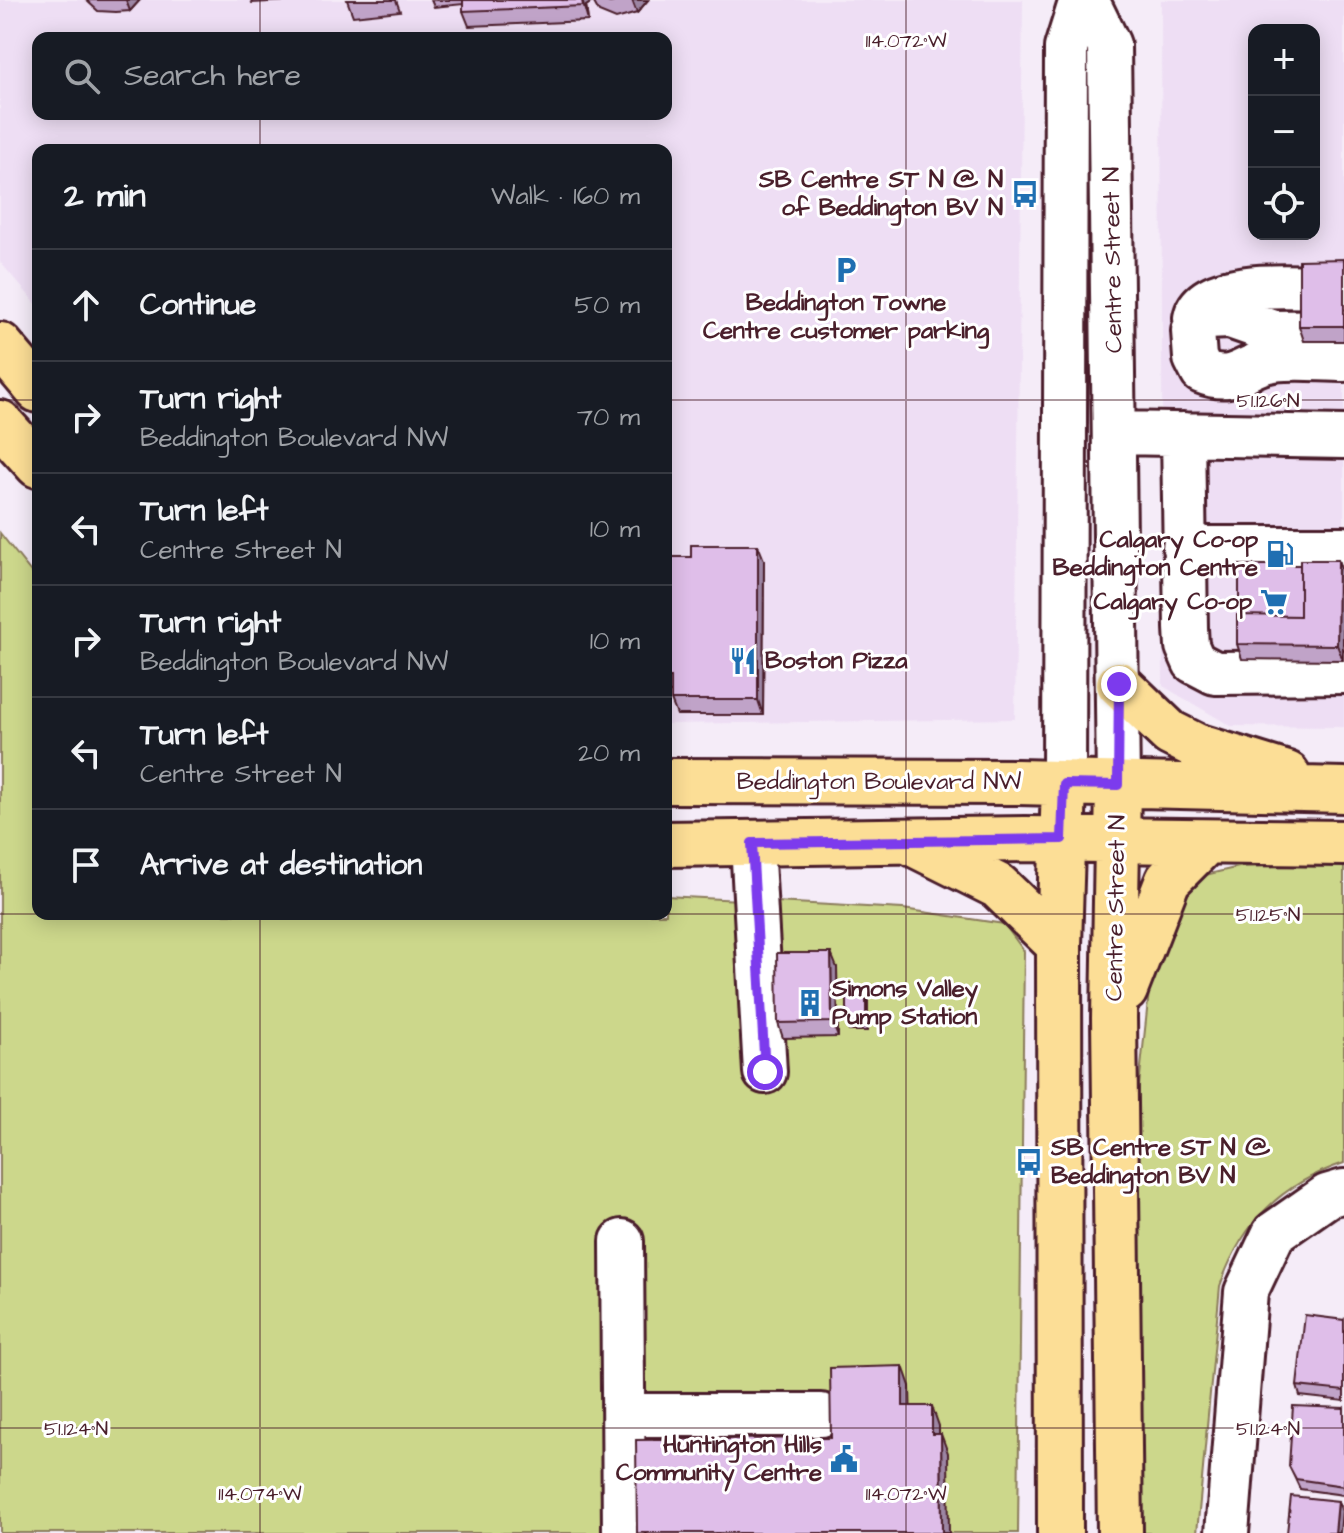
<!DOCTYPE html>
<meta charset="utf-8">
<style>
body{margin:0;font-family:"Architects Daughter",sans-serif;background:#242831;color:#f1f3f6}
.controls{position:absolute;right:24px;top:24px;display:grid;overflow:hidden;border-radius:16px;box-shadow:0 4px 20px #0003}
.controls button{width:72px;height:72px;display:grid;place-items:center;padding:0;border:0;border-bottom:2px solid #363941;background:#171b24;color:#f1f3f6;font:40px sans-serif}
.stop{position:absolute;width:24px;height:24px;margin:-18px;border:6px solid #7c3aed;border-radius:50%;background:#fff}
.stop.end{background:#7c3aed;border-color:#fff;box-shadow:0 2px 8px #0008}
.list{margin:0;padding:0;list-style:none}
h2{display:flex;justify-content:space-between;align-items:center;height:104px;margin:0;padding:0 32px;font-size:34px}
h2 small{font-size:26px;font-weight:400;color:#9ea1a6}
.list li{display:grid;grid-template-columns:52px 1fr auto;gap:24px;align-items:center;box-sizing:border-box;height:112px;padding:0 32px;border-top:2px solid #363941}
.list b{display:block;font-size:30px;white-space:nowrap}
.list p{margin:0;font-size:26px;white-space:nowrap;color:#9ea1a6}
.list em{font-size:26px;font-style:normal;color:#9ea1a6}
.icon{flex:none;width:44px;height:44px;fill:none;stroke:currentColor;stroke-width:2;stroke-linecap:round;stroke-linejoin:round}
.map{position:relative;flex:none;width:1344px;height:1533px;overflow:hidden}
.search{position:absolute;background:#171b24;box-shadow:0 4px 20px #0003;left:32px;top:32px;width:640px;height:88px;display:flex;align-items:center;gap:20px;box-sizing:border-box;padding:0 28px;border-radius:16px;color:#9ea1a6;font-size:30px}
.panel{position:absolute;background:#171b24;box-shadow:0 4px 20px #0003;left:32px;top:144px;width:640px;height:776px;border-radius:16px}
.map>svg:first-child{display:block}
</style>
<div class="map">
<svg width="1344" height="1533" viewBox="0 0 1344 1533">
<rect width="100%" height="100%" fill="#f5ecf8"/>
<filter id="ink" filterUnits="userSpaceOnUse"><feTurbulence type="fractalNoise" baseFrequency=".0125" numOctaves="2"/><feDisplacementMap in="SourceGraphic" scale="16" xChannelSelector="R" yChannelSelector="G"/><feConvolveMatrix kernelMatrix="1 2 1 2 8 2 1 2 1" color-interpolation-filters="sRGB"/></filter>
<g filter="url(#ink)">
<path fill="#eedef4" fill-rule="evenodd" d="M0,0H1023L1015,719L666,724V150H38V306L0,262ZM38,38H666V114H38Z
M1161,0H1344V727L1231,726L1163,686ZM1254,30H1314V234H1254Z"/>
<path fill="#ccd78b" stroke="#8b7b5b" stroke-width="2" d="M0,533L38,581V914H666V896L903,909L1004,924L1024,951L1018,1533H0Z
M1344,865V1163C1281,1184 1242,1222 1220,1286L1197,1533H1132L1134,1134L1152,963L1178,895L1201,876L1239,867Z"/>
<g fill="none" stroke-linecap="round" stroke-linejoin="round">
<g stroke="#4a1f2b" stroke-width="48">
<path id="minor" d="M1087,0L1109,45L1118,785
M1195,318C1203,275 1311,288 1344,288
M1344,331L1273,332L1230,317L1206,318L1193,331L1195,358L1202,372C1236,386 1243,364 1274,360C1296,357 1321,360 1344,360
M1116,433L1344,437
M1183,434L1186,628L1187,646L1194,662L1215,673L1344,672
M1184,548H1344
M1064,784L1066,48L1081,0
M752,843L765,1072
M622,1241L624,1533
M624,1415H821
M1227,1533L1246,1292L1274,1233L1327,1196L1344,1191"/>
</g>
<g stroke="#4a1f2b" stroke-width="50">
<path id="major" d="M0,345L38,390
M0,423L38,465
M1119,684L1170,733L1196,746L1287,774
M666,781L1018,782L1344,790
M1118,785L1114,1018L1120,1533
M912,843L998,886L1059,945
M666,844L1025,839L1344,843
M1125,990L1168,880L1205,843
M1060,1533L1059,945L1064,784"/>
</g>
<use href="#minor" stroke="#fff" stroke-width="42"/>
<use href="#major" stroke="#fcde96" stroke-width="44"/>
</g>
<path fill="#c0a3c8" stroke="#4a1f2b" stroke-width="2" d="M86,0H140L130,11L116,12L98,11Z
M251,0H307L252,3Z
M347,0H396L400,11L353,16Z
M431,0H648L637,13L616,19L599,12L593,1L586,6L588,21L469,26L463,11V4L434,7Z
M1344,259V341H1304L1299,326Z
M666,557L764,560L763,715H677L671,700V693H666Z
M1338,560L1343,575V660L1242,659L1237,644L1239,615L1300,565Z
M837,968L838,1037L783,1038L778,1023Z
M868,1001V1031H849L847,1025Z
M1344,1320V1401L1300,1396L1297,1386Z
M1344,1408V1495L1300,1489L1289,1466Z"/>
<path fill="#9c85a3" stroke="#4a1f2b" stroke-width="2" d="M126,0H140L130,11Z
M582,0H592L593,1L586,6L588,21Z
M632,0H648L637,13Z
M758,545L764,560L763,715L758,700Z
M1338,560L1343,575V660L1337,645Z
M831,953L837,968L838,1037L832,1022Z
M866,996L868,1001V1031L866,1025Z
M903,1366L910,1386L911,1426L903,1406Z
M932,1406L939,1426V1454L932,1434Z
M941,1434L948,1453L949,1533H942Z
M1338,1501L1342,1511L1340,1533H1335Z"/>
<path fill="#dfbee9" stroke="#4a1f2b" stroke-width="2" d="M463,0H582L583,6L463,11Z
M602,0H623L610,3Z
M1344,259V326H1299V260Z
M691,545H758V700H671V678H666V557H691Z
M1300,560H1338L1337,645L1237,644V615L1300,616Z
M1239,565H1300V616L1239,615Z
M777,953H831L832,1022L778,1023Z
M847,996H866V1025H847Z
M1305,1315L1344,1320V1391L1297,1386Z
M903,1366V1406H932V1434H941L942,1533H637L636,1440L831,1438L830,1368Z
M1293,1406L1344,1408V1486L1296,1479L1289,1466Z
M1291,1496L1338,1501L1335,1533H1287Z"/>
</g>
<g fill="none" stroke-linecap="round" stroke-linejoin="round" filter="url(#ink)">
<path stroke="#7c3aed" stroke-width="10" d="M765,1072L752,843L1062,839L1064,784L1118,785L1119,684"/>
</g>
<path fill="none" stroke="#4a1f2b" stroke-width="2" stroke-opacity="0.45" d="M260,0V38M906,0V1533M260,114V150M0,400H38M666,400H1344M0,914H38M260,914V1533M666,914H1344M0,1428H1344"/>
<defs>
<g id="bus-bare" transform="scale(2.16)"><path d="M-5-6H5V4H4V6H2V4H-2V6H-4V4H-5ZM-3.5-4V0h7V-4ZM-3.5 1.2v1.5H-2V1.2ZM2 1.2v1.5H3.5V1.2Z" fill="#1f6fb2" stroke="#fff" stroke-width="2.5" paint-order="stroke"/></g>
<g id="parking-bare" transform="scale(2.16)"><path d="M-3.5-5.5H1a3.5 3.5 0 0 1 0 7H-1V5.5H-3.5ZM-1-3.4V-.6H.8a1.4 1.4 0 0 0 0-2.8Z" fill="#1f6fb2" stroke="#fff" stroke-width="2.5" paint-order="stroke"/></g>
<g id="fuel-bare" transform="scale(2.16)"><path d="M-5.5-6h7V0h2V4h1.3V-2.5L3-4.5l.8-.8L6-3V5H2.5V1h-1V6h-7ZM-4.2-4.7v3.2H.2V-4.7Z" fill="#1f6fb2" stroke="#fff" stroke-width="2.5" paint-order="stroke"/></g>
<g id="supermarket-bare" transform="scale(2.16)"><path d="M-6-5.5h2.5l.6 2H6L4.5 2H-2.5L-4.4-4H-6ZM-1.5 3.2a1.3 1.3 0 1 0 .1 0ZM3 3.2a1.3 1.3 0 1 0 .1 0Z" fill="#1f6fb2" stroke="#fff" stroke-width="2.5" paint-order="stroke"/></g>
<g id="restaurant-bare" transform="scale(2.16)"><path d="M-5-6h1v4h1v-4h1v4h1v-4h1v5L-1.5 .5V6h-2V.5L-5-1ZM5-6V6H3V1.5H1.5Q1.5-4 5-6Z" fill="#1f6fb2" stroke="#fff" stroke-width="2.5" paint-order="stroke"/></g>
<g id="building-bare" transform="scale(2.16)"><path d="M-4-6H4V6H1V3H-1V6H-4ZM-2.5-4.3h1.7v1.8h-1.7ZM.8-4.3h1.7v1.8H.8ZM-2.5-1h1.7V.8h-1.7ZM.8-1h1.7V.8H.8Z" fill="#1f6fb2" stroke="#fff" stroke-width="2.5" paint-order="stroke"/></g>
<g id="civic-bare" transform="scale(2.16)"><path d="M-.6-6.5H3V-4.5H.6V-3L4-1V1h2V6H-6V1h2V-1L-.6-3ZM-1.2 2.5V6h2.4V2.5Z" fill="#1f6fb2" stroke="#fff" stroke-width="2.5" paint-order="stroke"/></g>
</defs>
<g fill-rule="evenodd">
<use href="#bus-bare" x="1025" y="194"/>
<use href="#parking-bare" x="846" y="270"/>
<use href="#fuel-bare" x="1280" y="554"/>
<use href="#supermarket-bare" x="1274" y="602"/>
<use href="#restaurant-bare" x="743" y="661"/>
<use href="#building-bare" x="810" y="1003"/>
<use href="#bus-bare" x="1029" y="1162"/>
<use href="#civic-bare" x="844" y="1459"/>
</g>
<g text-anchor="middle" dominant-baseline="central" stroke-width="6" stroke-linejoin="round" paint-order="stroke">
<g font-size="24" font-weight="bold" fill="#4a1f2b" stroke="#fff" text-anchor="end">
<text x="1003" y="180">SB Centre ST N @ N<tspan x="1003" dy="28">of Beddington BV N</tspan></text>
<text x="846" y="303" text-anchor="middle">Beddington Towne<tspan x="846" dy="28">Centre customer parking</tspan></text>
<text x="1258" y="540">Calgary Co-op<tspan x="1258" dy="28">Beddington Centre</tspan></text>
<text x="1252" y="602">Calgary Co-op</text>
<text x="765" y="661" text-anchor="start">Boston Pizza</text>
<text x="832" y="989" text-anchor="start">Simons Valley<tspan x="832" dy="28">Pump Station</tspan></text>
<text x="1051" y="1148" text-anchor="start">SB Centre ST N @<tspan x="1051" dy="28">Beddington BV N</tspan></text>
<text x="822" y="1445">Huntington Hills<tspan x="822" dy="28">Community Centre</tspan></text>
</g>
<g font-size="24" fill="#4a1f2b" stroke="#fff">
<text transform="translate(1113 260) rotate(-91)">Centre Street N</text>
<text x="879" y="782">Beddington Boulevard NW</text>
<text transform="translate(1116 908) rotate(-89)">Centre Street N</text>
</g>
</g>
<g font-size="20" text-anchor="middle" fill="#4a1f2b" stroke="#fff" stroke-width="6" stroke-linejoin="round" paint-order="stroke">
<text x="906" y="47">114.072°W</text>
<text x="1268" y="407">51.126°N</text>
<text x="1268" y="921">51.125°N</text>
<text x="76" y="1435">51.124°N</text>
<text x="1268" y="1435">51.124°N</text>
<text x="260" y="1500">114.074°W</text>
<text x="906" y="1500">114.072°W</text>
</g>
</svg>
<div class="controls">
<button>+</button>
<button>−</button>
<button><svg class="icon" aria-label="locate" viewBox="0 0 24 24"><circle cx="12" cy="12" r="6"/><path d="M12 2v4M12 18v4M2 12h4M18 12h4"/></svg></button>
</div>
<div class="stop" style="left:765px;top:1072px"></div>
<div class="stop end" style="left:1119px;top:684px"></div>
<div class="search"><svg class="icon" aria-label="search" viewBox="0 0 24 24"><circle cx="10" cy="10" r="6"/><path d="M15 15l6 6"/></svg>Search here</div>
<section class="panel">
<h2>2 min<small>Walk · 160 m</small></h2>
<ul class="list">
<li><svg class="icon" aria-label="ahead" viewBox="0 0 24 24"><path d="M12 20V5M6 11l6-6 6 6"/></svg><div><b>Continue</b></div><em>50 m</em></li>
<li><svg class="icon" aria-label="right" viewBox="0 0 24 24"><path d="M7 20v-9h11M14 6l5 5-5 5"/></svg><div><b>Turn right</b><p>Beddington Boulevard NW</p></div><em>70 m</em></li>
<li><svg class="icon" aria-label="left" viewBox="0 0 24 24"><path d="M17 20v-9H6M10 6l-5 5 5 5"/></svg><div><b>Turn left</b><p>Centre Street N</p></div><em>10 m</em></li>
<li><svg class="icon" aria-label="right" viewBox="0 0 24 24"><path d="M7 20v-9h11M14 6l5 5-5 5"/></svg><div><b>Turn right</b><p>Beddington Boulevard NW</p></div><em>10 m</em></li>
<li><svg class="icon" aria-label="left" viewBox="0 0 24 24"><path d="M17 20v-9H6M10 6l-5 5 5 5"/></svg><div><b>Turn left</b><p>Centre Street N</p></div><em>20 m</em></li>
<li><svg class="icon" aria-label="arrive" viewBox="0 0 24 24"><path d="M6 21V4h12l-3 4 3 4H6"/></svg><div><b>Arrive at destination</b></div></li>
</ul>
</section>
</div>
